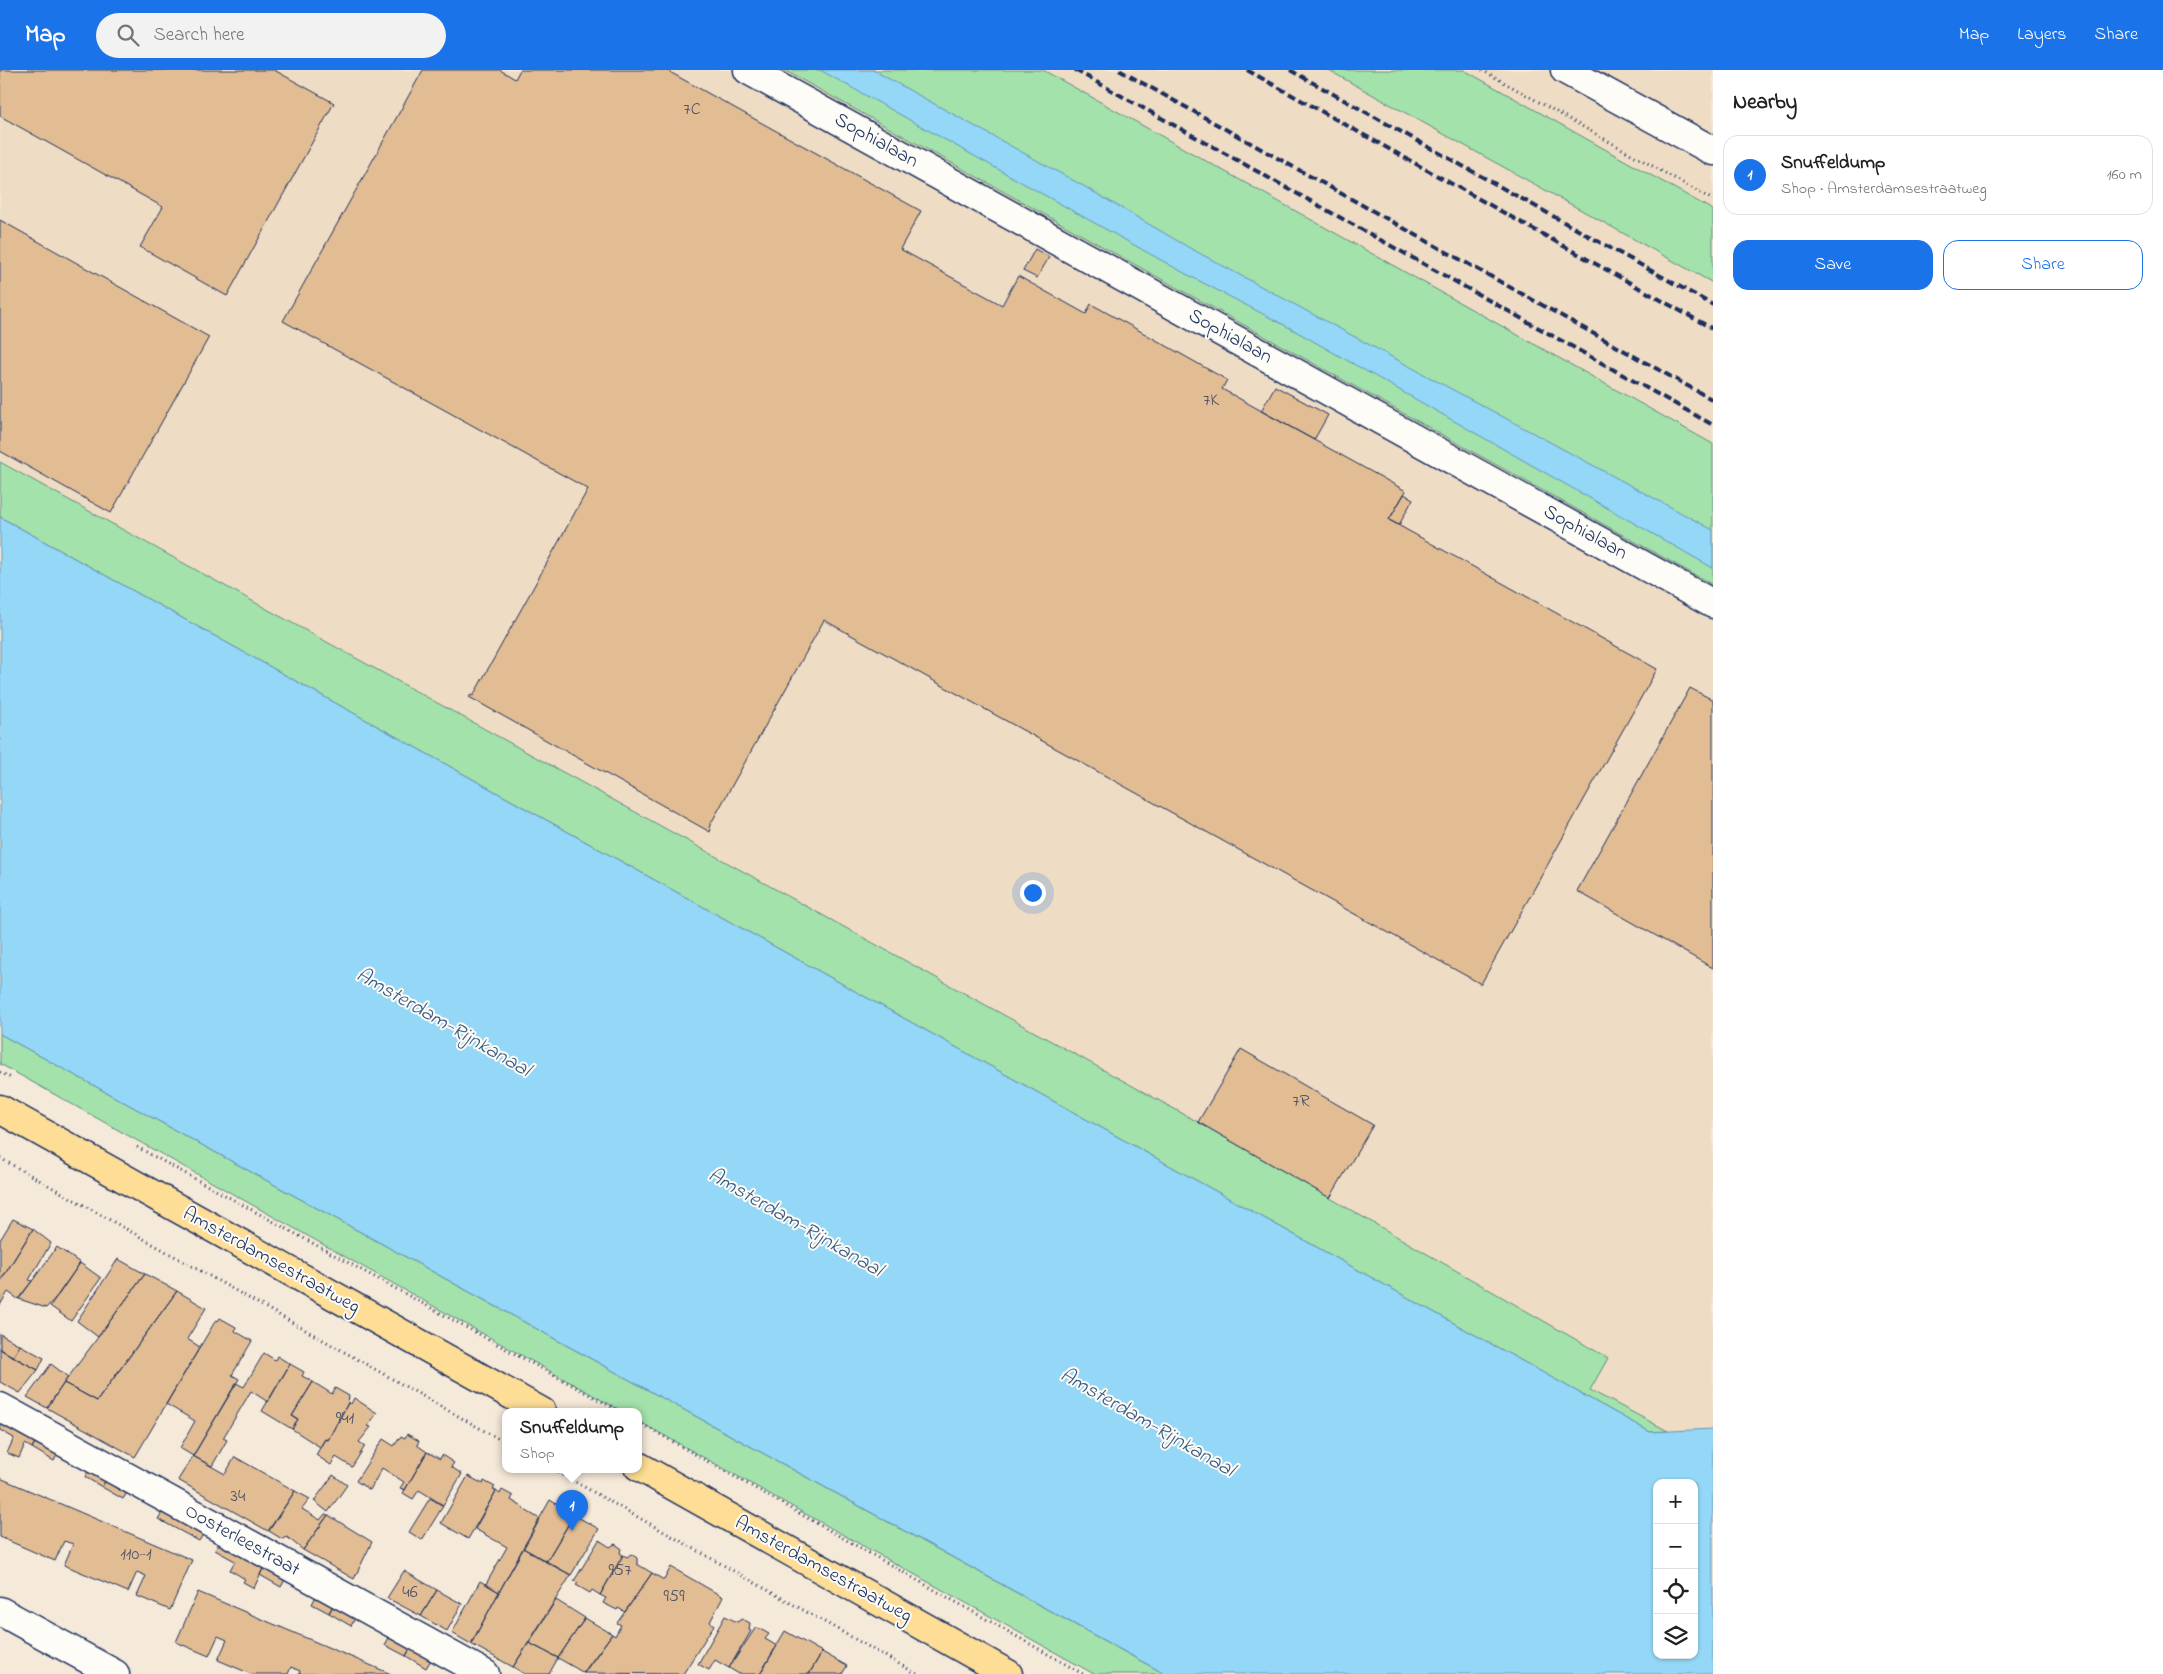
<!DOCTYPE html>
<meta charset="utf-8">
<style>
body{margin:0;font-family:"Indie Flower",sans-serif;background:#f2f2f2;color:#202124}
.controls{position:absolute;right:15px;bottom:15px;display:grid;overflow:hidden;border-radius:10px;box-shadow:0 1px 4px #0004}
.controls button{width:45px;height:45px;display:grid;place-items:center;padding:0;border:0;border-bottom:1px solid #e0e0e0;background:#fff;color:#202124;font:25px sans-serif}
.you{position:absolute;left:1032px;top:822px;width:18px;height:18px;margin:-12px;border:4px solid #fff;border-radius:50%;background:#1a73e8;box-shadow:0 0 0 8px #1a73e833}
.badge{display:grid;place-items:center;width:32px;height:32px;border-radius:50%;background:#1a73e8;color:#fff;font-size:16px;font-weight:700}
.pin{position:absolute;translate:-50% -41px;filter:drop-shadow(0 1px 2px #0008)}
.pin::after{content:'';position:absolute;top:26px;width:18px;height:15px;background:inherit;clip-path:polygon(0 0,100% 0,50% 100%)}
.popup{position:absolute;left:502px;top:1338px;width:140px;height:65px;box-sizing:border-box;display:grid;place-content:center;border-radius:10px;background:#fff;filter:drop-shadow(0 1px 4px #0005);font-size:16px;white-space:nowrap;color:#757577}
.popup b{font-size:19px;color:#202124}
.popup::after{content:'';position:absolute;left:50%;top:100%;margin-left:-10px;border:10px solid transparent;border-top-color:#fff}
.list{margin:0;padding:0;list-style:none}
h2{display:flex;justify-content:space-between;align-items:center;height:65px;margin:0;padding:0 20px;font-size:21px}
h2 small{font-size:16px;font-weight:400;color:#757577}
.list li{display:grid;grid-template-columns:32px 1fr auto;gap:15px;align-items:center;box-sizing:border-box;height:80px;margin:0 10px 10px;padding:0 10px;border:1px solid #e0e0e0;border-radius:15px}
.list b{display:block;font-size:19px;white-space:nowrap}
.list p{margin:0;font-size:16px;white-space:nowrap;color:#757577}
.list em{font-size:16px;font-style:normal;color:#757577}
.actions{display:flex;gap:10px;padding:15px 20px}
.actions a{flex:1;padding:11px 0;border:1px solid #1a73e8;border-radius:15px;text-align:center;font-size:18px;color:#1a73e8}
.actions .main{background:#1a73e8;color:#fff}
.icon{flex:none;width:28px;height:28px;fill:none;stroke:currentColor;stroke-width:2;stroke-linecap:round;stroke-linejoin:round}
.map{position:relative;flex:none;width:1713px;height:1604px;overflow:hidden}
header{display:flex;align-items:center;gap:30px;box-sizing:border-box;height:70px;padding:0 25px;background:#1a73e8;color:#fff}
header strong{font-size:24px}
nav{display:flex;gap:28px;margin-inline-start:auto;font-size:18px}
.search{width:350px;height:45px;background:#f2f2f2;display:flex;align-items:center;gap:12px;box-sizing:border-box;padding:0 18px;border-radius:28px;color:#757577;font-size:19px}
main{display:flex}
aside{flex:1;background:#fff}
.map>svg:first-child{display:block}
</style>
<header>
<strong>Map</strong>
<div class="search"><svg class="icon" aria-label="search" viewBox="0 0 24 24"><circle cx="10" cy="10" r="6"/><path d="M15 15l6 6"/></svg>Search here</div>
<nav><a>Map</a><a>Layers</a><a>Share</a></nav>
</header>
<main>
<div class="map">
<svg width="1713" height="1604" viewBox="0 0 1713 1604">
<rect width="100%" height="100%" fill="#f5e9d9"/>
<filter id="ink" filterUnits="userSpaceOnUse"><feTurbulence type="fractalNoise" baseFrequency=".02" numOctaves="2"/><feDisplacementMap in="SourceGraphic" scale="10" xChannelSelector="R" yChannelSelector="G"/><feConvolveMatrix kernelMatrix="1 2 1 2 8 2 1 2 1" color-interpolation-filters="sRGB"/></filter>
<g filter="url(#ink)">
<path fill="#efdcc4" d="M0,0H1713V1359L1668,1361L1590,1320L1608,1288L1198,1052L0,392Z"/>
<path fill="#a3e2aa" stroke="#5f8884" d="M784,0H1043L1713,374V515Z
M1328,0H1464L1713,140V213Z
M0,392L1198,1052L1608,1288L1590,1320L1668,1361L1650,1362L0,447Z
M0,964L1139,1590L1165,1604H1094L638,1351V1342H623L0,994Z"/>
<path fill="#94d7f6" stroke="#6494b9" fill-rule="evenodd" d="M820,0H873L1087,118L1188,177L1713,460V498L1290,258L1186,204Z
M0,447L1650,1362L1713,1359V1604H1165L0,964ZM1657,1413H1694V1585H1657Z"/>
<path fill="#e2bd93" stroke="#1b2f5e" d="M0,0H274L334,33L227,226L140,177L163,137L0,46Z
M423,0H500L515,9L520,0H666L921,141L900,179L1002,235L1018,206L1086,244L1091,234L1149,266L1227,310L1222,319L1406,421L1389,450L1657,599L1481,914L824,550L709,757L711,759L710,762L469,627L471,625L473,626L588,419L283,251Z
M0,150L209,267L111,443L0,381Z
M1035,179L1049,187L1037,208L1023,201Z
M1275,316L1328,345L1314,370L1261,341Z
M1404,424L1413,429L1399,455L1389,450Z
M1690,618L1713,630V898L1577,821Z
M1241,979L1373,1055L1330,1128L1198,1052Z
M13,1149L33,1159L0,1212V1170Z
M33,1159L51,1173L29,1210L32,1211L18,1229L8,1222L0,1235V1212Z
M57,1177L80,1193L59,1224L46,1238L19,1229Z
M118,1189L145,1204L98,1267L77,1251Z
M80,1193L101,1208L71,1251L50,1236Z
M145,1204L177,1221L97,1331L64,1313Z
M177,1221L206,1238L187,1269L200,1277L135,1387L47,1338L64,1313L97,1331Z
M220,1248L236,1257L235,1261L252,1271L232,1305L239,1309L193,1386L180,1378L195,1351L166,1334L216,1250L218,1251Z
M0,1264L20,1275L13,1287L0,1279Z
M20,1275L44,1288L38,1300L13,1287Z
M0,1279L38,1300L20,1323L0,1312Z
M264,1283L275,1290L277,1286L290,1294L268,1332L251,1321L223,1368L227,1370L212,1396L193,1386L236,1313L244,1317Z
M51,1294L68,1307L47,1338L27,1327Z
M290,1294L304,1302L302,1306L313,1312L292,1346L298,1349L292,1359L262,1341Z
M313,1312L332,1324L335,1318L349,1326L348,1333L328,1370L325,1369L320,1377L292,1359L298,1349L292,1346Z
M354,1328L377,1343L368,1356L371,1357L359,1372L365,1376L352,1397L336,1387L331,1395L316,1385L325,1369L328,1370L348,1333L351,1334Z
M0,1343L39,1365L32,1378L25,1374L19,1388L7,1383L14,1368L0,1360Z
M407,1364L419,1371L417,1375L427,1382L405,1420L400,1418L404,1412L382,1398L370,1420L356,1411L383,1369L394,1376L401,1366L405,1368Z
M39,1365L61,1377L54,1391L32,1378Z
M427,1382L440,1389L442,1385L454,1393L451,1397L462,1404L443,1435L419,1420L413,1429L403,1423Z
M193,1386L225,1404L235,1387L295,1421L268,1461L178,1410Z
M92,1394L109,1404L102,1417L85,1407Z
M109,1404L131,1416L123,1429L102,1417Z
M333,1405L347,1415L328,1442L314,1431Z
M468,1406L483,1414L484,1411L495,1417L493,1419L496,1421L468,1469L441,1453Z
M0,1408L192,1490L170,1540L137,1526L146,1506L137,1502L128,1522L64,1495L73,1474L64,1471L55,1491L0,1467Z
M502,1420L513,1426L511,1430L524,1438L523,1439L540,1449L499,1522L486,1514L507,1477L475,1459L496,1421L500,1424Z
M295,1421L310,1429L302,1439L320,1450L325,1444L328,1445L303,1480L287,1467L282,1469L269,1461Z
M430,1428L443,1436L422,1470L409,1462Z
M550,1430L574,1445L546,1492L523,1478Z
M166,1436L207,1458L199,1471L158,1449Z
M328,1445L372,1472L354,1509L303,1480Z
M574,1445L599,1459L571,1505L546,1492Z
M223,1467L266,1492L254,1518L243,1512L245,1509L230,1500L235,1491L215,1480Z
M599,1470L610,1477L615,1474L621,1478L620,1483L623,1485L600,1525L592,1520L590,1523L576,1515L578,1513L574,1511Z
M523,1478L571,1505L513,1597L471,1574Z
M631,1484L637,1488V1494L652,1503L625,1542L618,1538L617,1540L603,1533L606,1528L600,1525L623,1485L627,1487Z
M266,1492L288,1504L281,1517L260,1505Z
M671,1497L723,1527L710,1552L714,1555L683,1604L583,1603L612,1564L615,1566L621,1555L617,1553L652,1503L664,1510Z
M404,1501L437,1520L421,1546L387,1528Z
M480,1511L499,1522L471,1574L452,1563Z
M437,1520L462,1534L447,1561L421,1546Z
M319,1521L336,1530L329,1543L312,1534Z
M198,1522L391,1604H299L300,1601L291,1597L288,1604H251L218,1590L227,1570L218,1566L209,1586L176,1572Z
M336,1530L358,1542L351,1556L329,1543Z
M556,1530L585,1548L558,1588L529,1573Z
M725,1546L737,1552L742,1549L750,1553L749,1560L751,1561L729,1598L715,1590L709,1600L698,1594Z
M585,1548L612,1564L584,1603L558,1588Z
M756,1557L769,1564L765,1569L777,1576L760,1604H739L729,1598Z
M785,1561L822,1582L809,1604H760Z
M392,1562L413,1573L406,1586L385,1575Z
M413,1573L434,1585L426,1598L406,1586Z
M529,1573L558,1588L549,1604H525L513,1597Z
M822,1582L847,1596L842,1604H809Z"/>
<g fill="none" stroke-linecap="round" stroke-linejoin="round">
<g stroke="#1b2f5e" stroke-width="31">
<path id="minor" d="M748,0L1713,534
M1565,0L1713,81
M0,1337L485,1604
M0,1541L115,1604"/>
</g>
<g stroke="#1b2f5e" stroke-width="31">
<path id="major" d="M0,1039L542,1342
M638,1396L1008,1604"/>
</g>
<path stroke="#1b2f5e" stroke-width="3" stroke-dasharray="1 4" stroke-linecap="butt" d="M1482,0L1713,130
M0,1002L13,1009
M137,1077L621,1342
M0,1088L506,1373
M638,1352L1083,1604
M554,1400L917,1604"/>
<use href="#minor" stroke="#fdfcf7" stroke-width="28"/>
<use href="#major" stroke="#fedd96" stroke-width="28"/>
<path stroke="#1b2f5e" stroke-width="4" stroke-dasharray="8 4" stroke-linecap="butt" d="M1075,0L1713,355
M1119,0L1713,330
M1247,0L1713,259
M1290,0L1713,235"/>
</g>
</g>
<g text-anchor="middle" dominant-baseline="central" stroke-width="4" stroke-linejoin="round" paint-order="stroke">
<g font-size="18" fill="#4d526b">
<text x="692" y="40">7C</text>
<text x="1211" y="331">7K</text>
<text x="1301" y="1032">7R</text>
<text x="345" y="1349">941</text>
<text x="238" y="1427">34</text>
<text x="136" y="1485">110-1</text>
<text x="620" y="1501">957</text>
<text x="410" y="1523">46</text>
<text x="674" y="1527">959</text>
</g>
<g font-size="20" fill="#1b2f5e" stroke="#fdfcf7">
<text transform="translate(876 71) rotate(29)">Sophialaan</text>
<text transform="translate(1230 267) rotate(29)">Sophialaan</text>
<text transform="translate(1585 463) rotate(29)">Sophialaan</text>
<text transform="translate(271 1191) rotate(29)">Amsterdamsestraatweg</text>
<text transform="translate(242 1471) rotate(29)">Oosterleestraat</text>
<text transform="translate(823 1500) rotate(29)">Amsterdamsestraatweg</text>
</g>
<g font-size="21" font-style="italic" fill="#395984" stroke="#fdfcf7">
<text transform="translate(443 953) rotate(30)">Amsterdam-Rijnkanaal</text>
<text transform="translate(795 1153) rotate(30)">Amsterdam-Rijnkanaal</text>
<text transform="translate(1147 1353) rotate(30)">Amsterdam-Rijnkanaal</text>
</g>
</g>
</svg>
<div class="controls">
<button>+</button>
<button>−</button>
<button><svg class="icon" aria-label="locate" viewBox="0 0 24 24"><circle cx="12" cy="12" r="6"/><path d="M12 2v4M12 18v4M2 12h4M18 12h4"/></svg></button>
<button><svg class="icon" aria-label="layers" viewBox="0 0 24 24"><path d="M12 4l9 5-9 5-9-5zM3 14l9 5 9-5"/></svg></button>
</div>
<div class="you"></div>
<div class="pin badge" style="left:572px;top:1461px">1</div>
<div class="popup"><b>Snuffeldump</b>Shop</div>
</div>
<aside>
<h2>Nearby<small></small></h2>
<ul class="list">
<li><span class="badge">1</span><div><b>Snuffeldump</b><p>Shop · Amsterdamsestraatweg</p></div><em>160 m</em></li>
</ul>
<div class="actions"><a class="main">Save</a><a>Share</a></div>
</aside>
</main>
